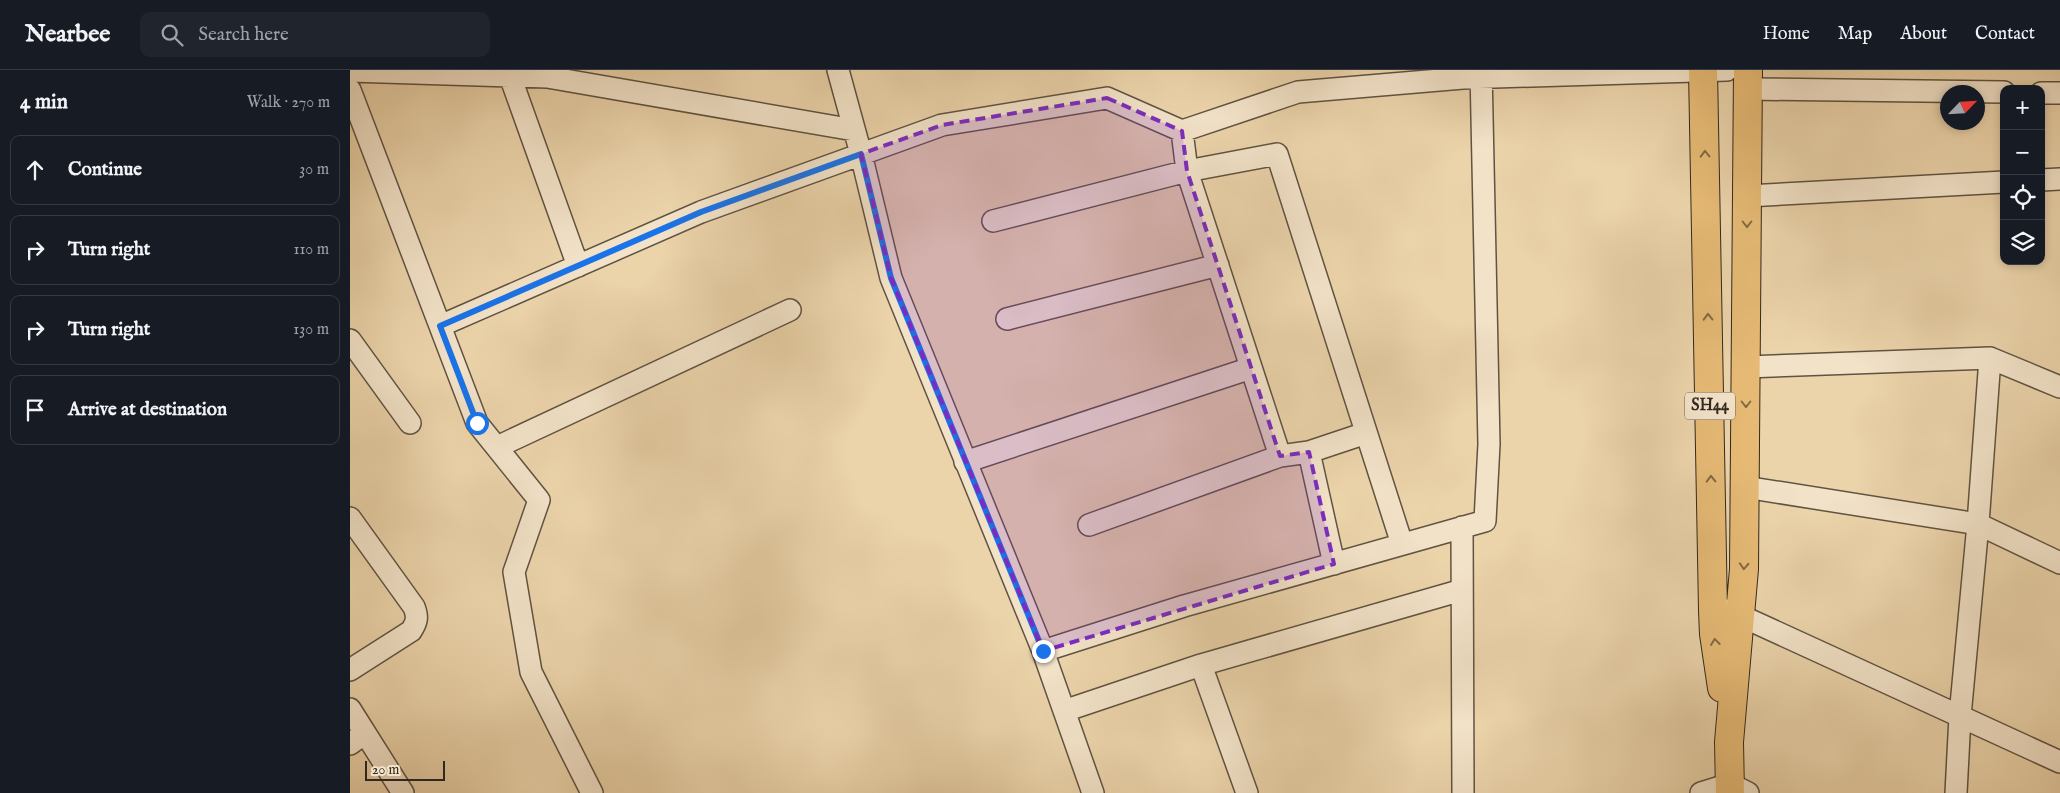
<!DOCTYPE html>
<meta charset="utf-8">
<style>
body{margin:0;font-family:"IM FELL English",serif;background:#20242c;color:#f1f3f6}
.controls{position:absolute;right:15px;top:15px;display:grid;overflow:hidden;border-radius:10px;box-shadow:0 2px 8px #0003}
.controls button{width:45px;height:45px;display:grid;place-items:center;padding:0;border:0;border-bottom:1px solid #363941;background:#171b24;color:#f1f3f6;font:25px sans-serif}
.compass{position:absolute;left:1590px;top:15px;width:45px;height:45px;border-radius:50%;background:#171b24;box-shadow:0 2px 8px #0003;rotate:65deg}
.scale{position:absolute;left:15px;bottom:12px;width:80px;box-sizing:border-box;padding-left:5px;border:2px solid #32281f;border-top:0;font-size:14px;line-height:18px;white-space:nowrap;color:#32281f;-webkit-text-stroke:4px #f2e2c8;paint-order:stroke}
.stop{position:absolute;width:15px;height:15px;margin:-11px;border:4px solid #1a73e8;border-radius:50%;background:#fff}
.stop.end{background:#1a73e8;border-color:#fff;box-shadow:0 1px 5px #0008}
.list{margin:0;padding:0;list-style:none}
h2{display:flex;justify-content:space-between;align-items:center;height:65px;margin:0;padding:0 20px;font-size:21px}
h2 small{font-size:16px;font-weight:400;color:#9ea1a6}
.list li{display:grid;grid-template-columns:32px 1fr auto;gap:15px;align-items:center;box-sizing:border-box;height:70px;margin:0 10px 10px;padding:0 10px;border:1px solid #363941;border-radius:10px}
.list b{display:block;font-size:19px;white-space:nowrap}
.list em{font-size:16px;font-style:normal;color:#9ea1a6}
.icon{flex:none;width:28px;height:28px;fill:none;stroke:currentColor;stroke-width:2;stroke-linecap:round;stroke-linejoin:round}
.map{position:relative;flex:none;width:1710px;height:723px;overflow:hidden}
header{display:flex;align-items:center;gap:30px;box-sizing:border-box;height:70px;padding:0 25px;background:#171b24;border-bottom:1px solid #363941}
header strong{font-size:24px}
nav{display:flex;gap:28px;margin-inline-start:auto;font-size:18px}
.search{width:350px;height:45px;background:#20242c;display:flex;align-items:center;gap:12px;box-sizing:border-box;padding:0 18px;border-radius:10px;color:#9ea1a6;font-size:19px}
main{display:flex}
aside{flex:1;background:#171b24}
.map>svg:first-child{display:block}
</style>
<header>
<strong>Nearbee</strong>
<div class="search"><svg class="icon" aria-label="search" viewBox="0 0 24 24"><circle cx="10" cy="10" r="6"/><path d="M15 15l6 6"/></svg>Search here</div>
<nav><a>Home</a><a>Map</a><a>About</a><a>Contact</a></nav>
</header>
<main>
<aside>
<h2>4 min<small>Walk · 270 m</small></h2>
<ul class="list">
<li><svg class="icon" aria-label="ahead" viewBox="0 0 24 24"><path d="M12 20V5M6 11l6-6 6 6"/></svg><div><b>Continue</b></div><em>30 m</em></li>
<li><svg class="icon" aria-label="right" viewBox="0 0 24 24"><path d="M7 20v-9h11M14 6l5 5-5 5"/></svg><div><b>Turn right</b></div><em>110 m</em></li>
<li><svg class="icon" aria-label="right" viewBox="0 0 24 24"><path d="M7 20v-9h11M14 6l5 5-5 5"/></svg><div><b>Turn right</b></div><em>130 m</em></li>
<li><svg class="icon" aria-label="arrive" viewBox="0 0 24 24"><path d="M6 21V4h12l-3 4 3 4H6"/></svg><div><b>Arrive at destination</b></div></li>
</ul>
</aside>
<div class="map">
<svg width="1710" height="723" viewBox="0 0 1710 723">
<rect width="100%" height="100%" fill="#ebd3aa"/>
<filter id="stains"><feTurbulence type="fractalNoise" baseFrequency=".004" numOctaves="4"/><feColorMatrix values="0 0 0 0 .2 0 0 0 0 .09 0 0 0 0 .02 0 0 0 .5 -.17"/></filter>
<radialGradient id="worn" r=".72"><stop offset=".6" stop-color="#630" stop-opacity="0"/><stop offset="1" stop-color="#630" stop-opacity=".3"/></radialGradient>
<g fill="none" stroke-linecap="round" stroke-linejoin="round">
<g stroke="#605342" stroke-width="24">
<path id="street" d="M488,0L511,84L541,208L693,581L834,536L1135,451L1139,374L1131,0
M0,1L197,7L504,60
M160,6L228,196
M1398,19L1654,22
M0,20L127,353L189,430L164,502L181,602L242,723
M1691,23H1710
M832,61L837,101L927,84L1052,474
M1691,110L1710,109
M1397,126L1654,112
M643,151L837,101L930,386L959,382L984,494
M657,249L868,195
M90,256L351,142L592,55L757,28L832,61L948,22L1113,8L1377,0
M0,270L60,353
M1396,297L1640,288
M147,377L440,240
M959,382L1016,363
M615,392L901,298
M1395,417L1628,454L1710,493
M0,448L64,537C68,547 67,552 61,561L0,600
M739,455L930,386
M1112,457L1113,723
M1378,540L1710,692
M693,581L743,723
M0,639L53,723
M714,641L851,595
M0,674L15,663
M897,723L851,595L1112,520
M1351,723L1380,714L1398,723
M1606,723L1610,646L1628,454L1640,288L1710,317"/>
</g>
<g stroke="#32281f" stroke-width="30">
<path id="primary" d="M1353,0L1363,541L1364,564L1372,618
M1380,723L1379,672L1394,499L1398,0"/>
</g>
<use href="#street" stroke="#f2e2c8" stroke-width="21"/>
<use href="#primary" stroke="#e6ba75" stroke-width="28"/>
</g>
<defs><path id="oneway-chevron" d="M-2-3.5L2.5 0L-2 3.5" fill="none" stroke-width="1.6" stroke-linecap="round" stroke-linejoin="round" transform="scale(1.25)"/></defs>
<g stroke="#836a46">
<use href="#oneway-chevron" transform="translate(1355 84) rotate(-91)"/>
<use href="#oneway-chevron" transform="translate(1397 154) rotate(90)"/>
<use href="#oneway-chevron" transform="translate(1358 247) rotate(-91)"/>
<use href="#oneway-chevron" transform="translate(1396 334) rotate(90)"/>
<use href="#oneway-chevron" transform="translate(1361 409) rotate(-91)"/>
<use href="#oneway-chevron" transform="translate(1394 496) rotate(93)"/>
<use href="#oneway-chevron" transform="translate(1365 572) rotate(-97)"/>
</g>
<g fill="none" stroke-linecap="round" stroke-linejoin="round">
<path stroke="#1a73e8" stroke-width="6" d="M127,353L90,256L351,142L511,84L541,208L693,581"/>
</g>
<path fill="#7b2cbf" fill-opacity="0.2" stroke="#7b2cbf" stroke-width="4" stroke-dasharray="10 6" stroke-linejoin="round" d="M757,28L832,61L837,101L930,386L959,382L984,494L693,581L541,208L511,84L592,55Z"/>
<g text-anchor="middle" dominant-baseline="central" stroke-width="4" stroke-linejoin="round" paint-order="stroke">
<rect fill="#f2e2c8" stroke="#6c6052" stroke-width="1" x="1335" y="322.5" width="50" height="27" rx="4"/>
<g font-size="16" font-weight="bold" fill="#32281f">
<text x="1360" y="336">SH44</text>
</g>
</g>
<rect width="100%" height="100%" filter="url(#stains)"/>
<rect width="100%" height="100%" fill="url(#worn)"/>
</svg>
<div class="controls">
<button>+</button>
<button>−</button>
<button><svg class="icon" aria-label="locate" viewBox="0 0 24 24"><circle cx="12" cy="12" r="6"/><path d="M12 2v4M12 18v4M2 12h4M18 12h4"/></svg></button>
<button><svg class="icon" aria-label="layers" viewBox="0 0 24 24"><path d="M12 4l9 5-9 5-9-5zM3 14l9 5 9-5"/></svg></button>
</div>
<svg class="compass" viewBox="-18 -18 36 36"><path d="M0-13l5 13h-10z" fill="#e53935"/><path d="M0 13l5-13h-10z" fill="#9ea1a6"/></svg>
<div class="scale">20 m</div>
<div class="stop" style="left:127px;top:353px"></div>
<div class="stop end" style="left:693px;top:581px"></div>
</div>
</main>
